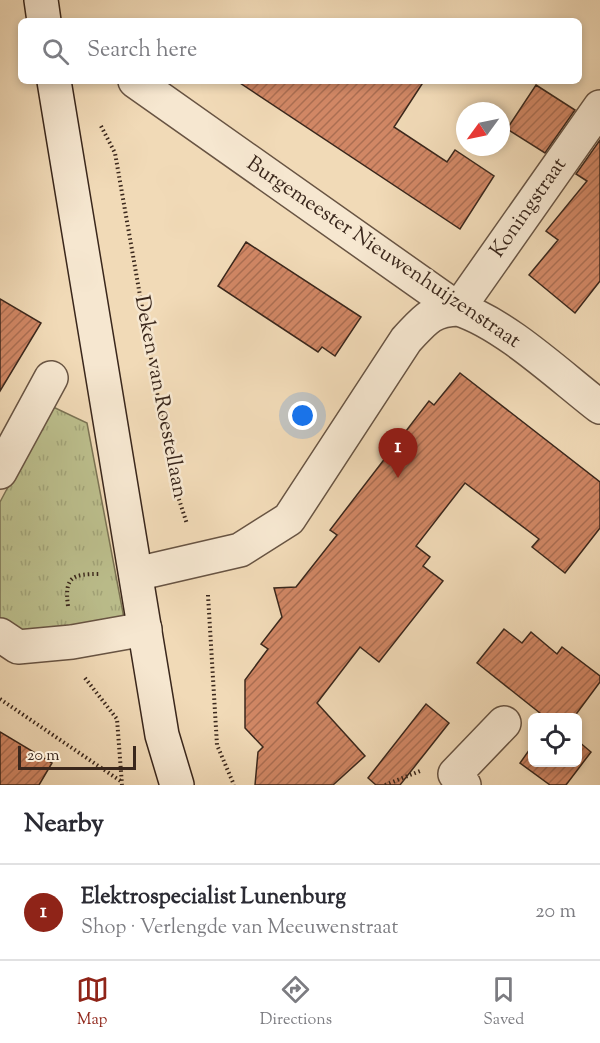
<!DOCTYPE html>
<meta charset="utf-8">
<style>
body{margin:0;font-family:"Sorts Mill Goudy",serif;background:#f2f2f3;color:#2b2b33}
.controls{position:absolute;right:18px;bottom:18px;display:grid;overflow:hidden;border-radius:9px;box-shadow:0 3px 9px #0003}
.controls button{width:54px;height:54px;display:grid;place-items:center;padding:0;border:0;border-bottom:2px solid #e1e1e2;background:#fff;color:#2b2b33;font:30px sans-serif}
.compass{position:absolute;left:456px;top:102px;width:54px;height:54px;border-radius:50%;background:#fff;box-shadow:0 3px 9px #0003;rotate:237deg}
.scale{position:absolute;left:18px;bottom:15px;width:118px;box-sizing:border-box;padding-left:6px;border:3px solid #3a271c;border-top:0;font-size:16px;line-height:21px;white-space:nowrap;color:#3a271c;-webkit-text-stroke:4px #f6e7d0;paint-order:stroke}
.you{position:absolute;left:303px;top:416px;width:21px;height:21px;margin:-15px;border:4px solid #fff;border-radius:50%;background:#1a73e8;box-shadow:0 0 0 9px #1a73e833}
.badge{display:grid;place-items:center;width:39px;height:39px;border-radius:50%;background:#8f2418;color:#fff;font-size:20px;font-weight:700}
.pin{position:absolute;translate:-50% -50px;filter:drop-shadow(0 2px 3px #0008)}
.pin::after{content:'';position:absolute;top:32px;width:21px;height:18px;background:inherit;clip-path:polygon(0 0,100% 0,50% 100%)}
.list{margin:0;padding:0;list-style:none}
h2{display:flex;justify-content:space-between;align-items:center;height:78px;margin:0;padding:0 24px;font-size:26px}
h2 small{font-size:20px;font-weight:400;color:#7c7c81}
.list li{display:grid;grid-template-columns:39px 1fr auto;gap:18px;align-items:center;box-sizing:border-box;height:96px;padding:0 24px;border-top:2px solid #e1e1e2}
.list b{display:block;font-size:22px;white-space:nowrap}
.list p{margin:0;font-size:20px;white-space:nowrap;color:#7c7c81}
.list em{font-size:20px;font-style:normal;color:#7c7c81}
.icon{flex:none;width:33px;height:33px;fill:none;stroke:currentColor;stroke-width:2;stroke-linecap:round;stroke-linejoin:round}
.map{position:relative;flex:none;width:600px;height:785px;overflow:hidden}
.search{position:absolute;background:#fff;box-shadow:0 3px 9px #0003;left:18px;right:18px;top:18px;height:66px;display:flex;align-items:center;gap:15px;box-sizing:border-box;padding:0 21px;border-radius:9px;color:#7c7c81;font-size:22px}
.sheet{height:174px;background:#fff}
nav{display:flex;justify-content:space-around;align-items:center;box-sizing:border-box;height:84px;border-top:2px solid #e1e1e2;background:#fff;font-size:16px;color:#7c7c81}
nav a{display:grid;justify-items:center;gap:3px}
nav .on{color:#8f2418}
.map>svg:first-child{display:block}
</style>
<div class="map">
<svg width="600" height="785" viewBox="0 0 600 785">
<defs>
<pattern id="grass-tufts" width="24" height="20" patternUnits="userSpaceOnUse" patternTransform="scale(1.5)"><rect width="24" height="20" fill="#bcbf8d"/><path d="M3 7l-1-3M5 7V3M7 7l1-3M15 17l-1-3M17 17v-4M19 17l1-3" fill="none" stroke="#a2a479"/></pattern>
<pattern id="building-hatch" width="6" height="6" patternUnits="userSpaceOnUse" patternTransform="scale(1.5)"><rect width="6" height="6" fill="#d18765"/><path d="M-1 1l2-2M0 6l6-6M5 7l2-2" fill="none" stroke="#ab6e52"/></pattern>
</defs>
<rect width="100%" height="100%" fill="#f1dab7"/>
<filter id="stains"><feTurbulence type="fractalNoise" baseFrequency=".00333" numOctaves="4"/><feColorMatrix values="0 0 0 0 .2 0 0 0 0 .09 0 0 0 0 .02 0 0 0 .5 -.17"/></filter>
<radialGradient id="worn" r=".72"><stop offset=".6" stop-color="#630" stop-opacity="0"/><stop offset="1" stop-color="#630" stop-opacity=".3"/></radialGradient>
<path fill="url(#grass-tufts)" stroke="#7b7354" stroke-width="1.5" d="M51,406L87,423L127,634L0,637V502Z"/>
<path fill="url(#building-hatch)" stroke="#3a271c" stroke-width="1.5" d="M237,81H424L394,127L447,162L455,150L494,176L460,229Z
M536,85L575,110L545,153L507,129Z
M600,140V281L575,313L529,275L558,240L546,231L587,181L576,174Z
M246,242L361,317L335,356L322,347L318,352L218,286Z
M0,299L41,323L0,391Z
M460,373L600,482V528L565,573L532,547L539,539L465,483L416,546L430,557L423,566L443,581L379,662L360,647L317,703L365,756L333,785H255L258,752L263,747L245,728V680L268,649L261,644L282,617L274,588L296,587L337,535L330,530L429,401L434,405Z
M504,629L522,643L531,632L557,654L562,647L600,676V682L574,717H545L477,663Z
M426,704L449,723L400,785H376L368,778Z
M0,732L52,763L39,785H0Z
M578,741L591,752L566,785H550L520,763L532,746V762H578Z"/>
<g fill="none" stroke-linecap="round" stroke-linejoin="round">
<g stroke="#685443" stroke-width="36">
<path id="minor" d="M135,81L458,309C504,323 561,377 600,407
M458,309L600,107
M0,472L51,378
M136,574L240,550L289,519L406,340C424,321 430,310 458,309
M0,635L18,647L72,642L145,629
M464,785L455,774L504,723"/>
</g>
<g stroke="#3a271c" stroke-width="36">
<path id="secondary" d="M41,0L44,21
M54,81L162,735L177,785"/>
</g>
<path stroke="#3a271c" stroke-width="4" stroke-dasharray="1.5 3" stroke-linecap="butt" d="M101,126L115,153L172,478L187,524
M208,595L217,745L234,785
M68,606C64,576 73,574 100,574
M85,678L117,719L122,785
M0,699L122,782
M385,785L420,771"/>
<use href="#minor" stroke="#f6e7d0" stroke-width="33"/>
<use href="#secondary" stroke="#f6e7d0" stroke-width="33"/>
</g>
<g text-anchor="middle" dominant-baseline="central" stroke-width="5" stroke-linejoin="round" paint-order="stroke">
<g font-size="21" fill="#3a271c" stroke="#f6e7d0">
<text transform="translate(529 208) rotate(-55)">Koningstraat</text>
<text transform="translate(383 253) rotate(34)">Burgemeester Nieuwenhuijzenstraat</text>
<text transform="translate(160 397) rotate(79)">Deken van Roestellaan</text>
</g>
</g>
<rect width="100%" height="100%" filter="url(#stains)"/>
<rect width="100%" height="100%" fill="url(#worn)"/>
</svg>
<div class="controls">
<button><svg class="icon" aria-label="locate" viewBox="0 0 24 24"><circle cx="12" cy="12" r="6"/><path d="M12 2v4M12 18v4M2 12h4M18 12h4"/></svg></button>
</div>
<svg class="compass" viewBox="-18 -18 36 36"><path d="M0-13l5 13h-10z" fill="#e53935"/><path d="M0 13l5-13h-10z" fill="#7c7c81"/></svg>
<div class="scale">20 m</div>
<div class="you"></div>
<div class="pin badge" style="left:398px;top:478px">1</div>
<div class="search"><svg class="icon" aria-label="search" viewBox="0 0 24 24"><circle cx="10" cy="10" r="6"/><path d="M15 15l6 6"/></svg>Search here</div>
</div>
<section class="sheet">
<h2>Nearby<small></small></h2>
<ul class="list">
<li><span class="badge">1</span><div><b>Elektrospecialist Lunenburg</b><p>Shop · Verlengde van Meeuwenstraat</p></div><em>20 m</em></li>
</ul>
</section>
<nav>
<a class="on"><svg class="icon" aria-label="map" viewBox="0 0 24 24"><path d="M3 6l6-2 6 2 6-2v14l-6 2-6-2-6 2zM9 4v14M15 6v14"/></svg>Map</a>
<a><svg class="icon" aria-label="directions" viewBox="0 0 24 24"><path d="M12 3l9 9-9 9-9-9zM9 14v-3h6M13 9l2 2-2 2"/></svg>Directions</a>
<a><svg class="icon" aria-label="saved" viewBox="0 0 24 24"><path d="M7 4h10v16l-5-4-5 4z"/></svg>Saved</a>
</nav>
